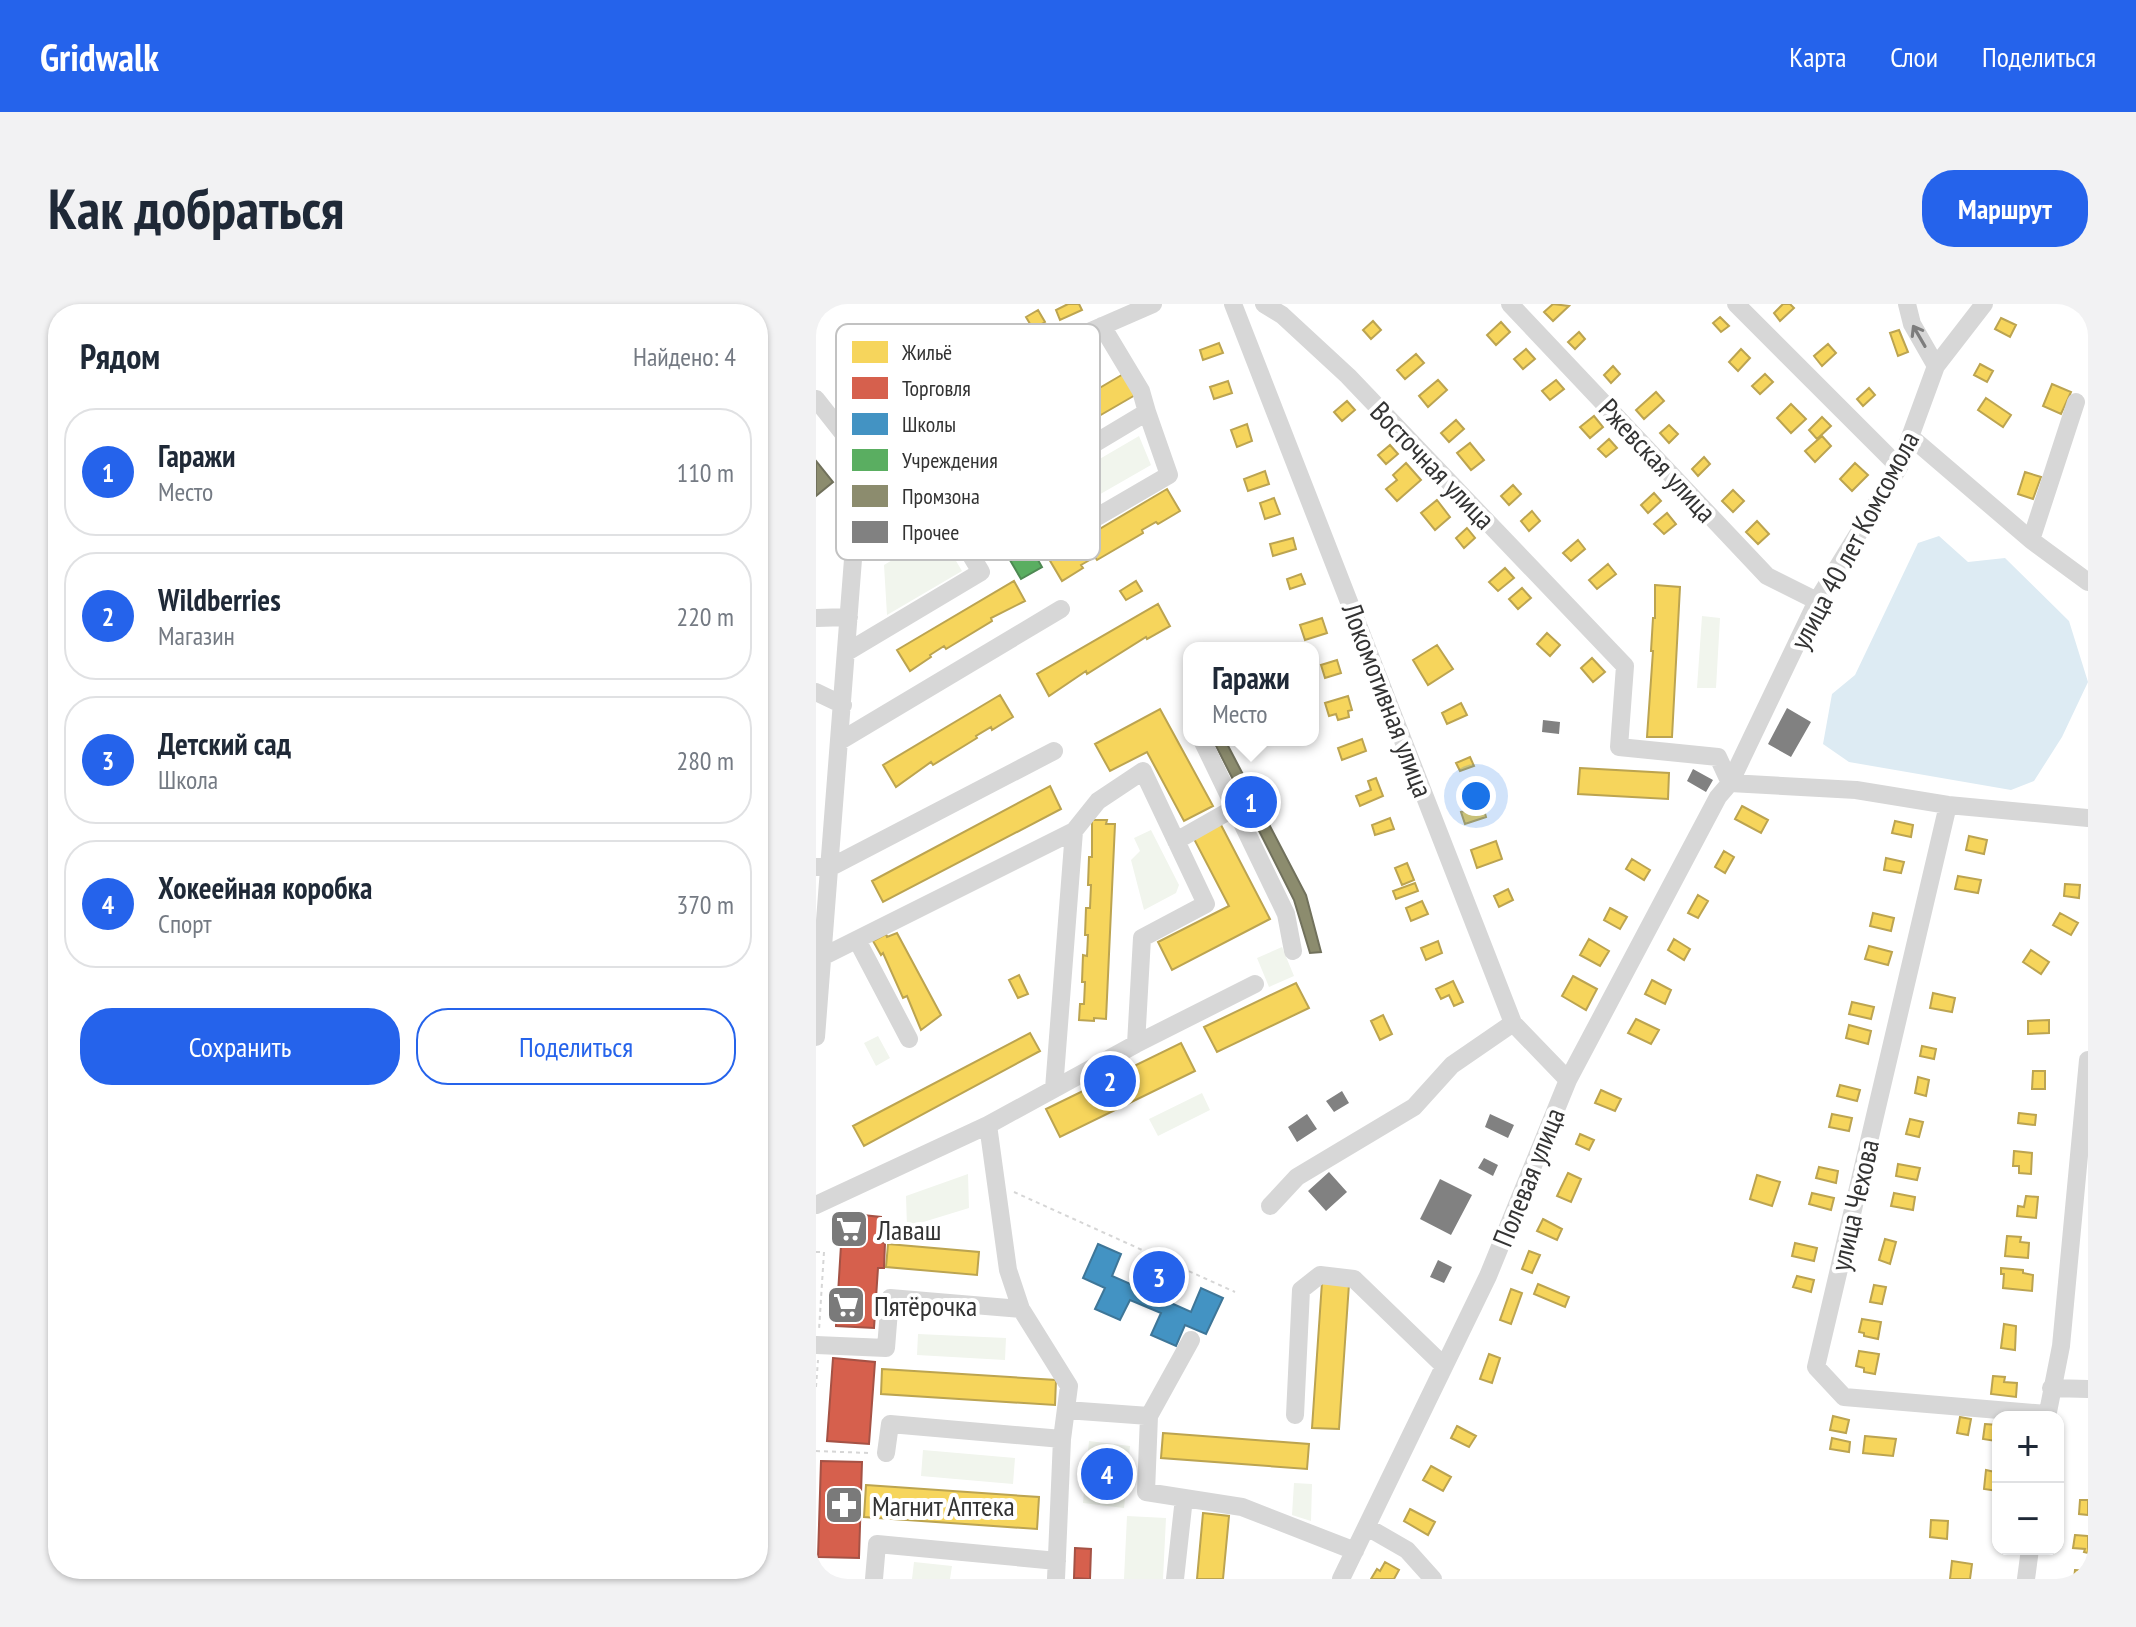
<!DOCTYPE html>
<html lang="ru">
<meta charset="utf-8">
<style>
body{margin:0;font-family:"PT Sans Narrow",sans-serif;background:#f2f2f3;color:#1f2937}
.controls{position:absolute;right:24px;bottom:24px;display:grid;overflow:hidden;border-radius:16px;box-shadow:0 2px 6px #0004}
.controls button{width:72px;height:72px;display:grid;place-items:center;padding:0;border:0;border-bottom:2px solid #e0e1e3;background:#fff;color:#1f2937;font:40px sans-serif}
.you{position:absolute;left:660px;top:492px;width:28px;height:28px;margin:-20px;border:6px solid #fff;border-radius:50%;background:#1a73e8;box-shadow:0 0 0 12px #1a73e833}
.badge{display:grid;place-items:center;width:52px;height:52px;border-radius:50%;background:#2563eb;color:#fff;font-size:26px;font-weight:700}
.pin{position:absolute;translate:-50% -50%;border:4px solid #fff;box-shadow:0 2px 8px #0006}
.popup{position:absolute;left:367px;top:338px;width:136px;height:104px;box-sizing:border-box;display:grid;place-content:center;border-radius:16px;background:#fff;filter:drop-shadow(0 2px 6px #0005);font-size:26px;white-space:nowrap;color:#747a83}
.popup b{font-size:30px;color:#1f2937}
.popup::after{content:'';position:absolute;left:50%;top:100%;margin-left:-16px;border:16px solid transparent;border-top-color:#fff}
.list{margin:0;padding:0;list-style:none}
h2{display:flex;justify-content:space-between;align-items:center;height:104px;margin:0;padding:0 32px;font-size:34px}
h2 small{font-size:26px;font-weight:400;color:#747a83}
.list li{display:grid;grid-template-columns:52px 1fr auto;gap:24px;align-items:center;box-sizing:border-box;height:128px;margin:0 16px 16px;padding:0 16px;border:2px solid #e0e1e3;border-radius:32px}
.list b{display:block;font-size:30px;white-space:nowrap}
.list p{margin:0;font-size:26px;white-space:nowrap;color:#747a83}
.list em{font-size:26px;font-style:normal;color:#747a83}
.actions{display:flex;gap:16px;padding:24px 32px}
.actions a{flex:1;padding:18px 0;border:2px solid #2563eb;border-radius:32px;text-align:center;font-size:28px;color:#2563eb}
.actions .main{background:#2563eb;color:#fff}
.map{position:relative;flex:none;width:1272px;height:1275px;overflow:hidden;border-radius:32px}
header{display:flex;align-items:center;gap:48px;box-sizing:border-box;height:112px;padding:0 40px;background:#2563eb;color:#fff}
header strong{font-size:38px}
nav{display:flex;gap:44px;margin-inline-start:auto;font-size:28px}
.intro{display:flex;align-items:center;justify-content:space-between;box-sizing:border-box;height:192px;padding:0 48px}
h1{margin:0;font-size:56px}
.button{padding:20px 36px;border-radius:32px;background:#2563eb;color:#fff;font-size:28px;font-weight:700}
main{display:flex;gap:48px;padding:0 48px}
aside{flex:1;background:#fff;border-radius:32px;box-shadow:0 2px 6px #0004}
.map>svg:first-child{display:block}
</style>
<header>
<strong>Gridwalk</strong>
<nav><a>Карта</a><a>Слои</a><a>Поделиться</a></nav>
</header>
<div class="intro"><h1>Как добраться</h1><a class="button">Маршрут</a></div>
<main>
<aside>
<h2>Рядом<small>Найдено: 4</small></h2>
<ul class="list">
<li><span class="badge">1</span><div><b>Гаражи</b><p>Место</p></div><em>110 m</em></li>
<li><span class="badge">2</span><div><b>Wildberries</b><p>Магазин</p></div><em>220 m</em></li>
<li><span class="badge">3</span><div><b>Детский сад</b><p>Школа</p></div><em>280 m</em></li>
<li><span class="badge">4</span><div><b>Хокеейная коробка</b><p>Спорт</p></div><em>370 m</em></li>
</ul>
<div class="actions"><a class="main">Сохранить</a><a>Поделиться</a></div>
</aside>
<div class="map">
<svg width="1272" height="1275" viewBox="0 0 1272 1275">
<rect width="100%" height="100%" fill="#fff"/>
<path fill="#f1f5ed" d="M323,132L335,161L267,200L251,174Z
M123,228L146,267L71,311L68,261Z
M886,312L904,314L900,384H881Z
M335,526L363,581L360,589L328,606L315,556L324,547L318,534Z
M466,643L478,672L453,683L441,654Z
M62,732L74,754L60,762L48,739Z
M386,789L394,806L342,832L333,815Z
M152,870L153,904L91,923L90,892Z
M102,1030L190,1034L189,1056L101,1051Z
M273,1137L314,1142L308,1204L267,1199Z
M107,1146L199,1154L197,1180L105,1172Z
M478,1179L496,1180L495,1217L476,1211Z
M311,1212L350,1214L347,1275H308Z
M98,1258L136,1262L134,1275H96Z"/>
<path fill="#ddebf3" d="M1123,232L1152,258L1189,254L1253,317L1272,378L1246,433L1218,477L1195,486L1033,458L1007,440L1016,390L1039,371L1102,239Z"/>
<path fill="#f6d55c" stroke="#bca450" stroke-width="2" d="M252,0H263L266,6L244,16L240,6Z
M737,0L753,2L737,17L728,8Z
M967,0H974L978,4L964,17L958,9Z
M222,6L229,18L217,25L210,13Z
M904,13L913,22L905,28L897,19Z
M1185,14L1200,21L1194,33L1179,25Z
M557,17L565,26L555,35L547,26Z
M685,18L694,28L680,41L671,31Z
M1083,26L1092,48L1082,52L1074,29Z
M763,28L769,35L759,45L752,38Z
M168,34L177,50L157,60L149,44Z
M403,39L407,49L387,56L384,46Z
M1012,40L1020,49L1006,62L998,52Z
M710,45L719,55L707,65L698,55Z
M925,45L934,54L922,67L913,58Z
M600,50L608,59L589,75L581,66Z
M1164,60L1177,67L1171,78L1158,71Z
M797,62L804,70L795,79L788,71Z
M309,69L321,90L195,163L183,143Z
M949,70L957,78L944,90L936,82Z
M622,76L631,86L612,103L603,92Z
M740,76L748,85L734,96L726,87Z
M412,77L416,89L398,95L394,83Z
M1236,80L1255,88L1245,110L1227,102Z
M1053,84L1059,91L1047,102L1041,95Z
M840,88L848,97L828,115L820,106Z
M1170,94L1195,111L1187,123L1162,106Z
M531,97L539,106L526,117L518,108Z
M975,100L990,115L975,129L961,114Z
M778,112L787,123L774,134L764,123Z
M1006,113L1015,122L1001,135L993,126Z
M640,116L648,125L633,138L625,129Z
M431,120L436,137L421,143L415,126Z
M853,121L862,130L853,139L844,129Z
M1006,132L1015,142L999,158L989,147Z
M793,135L801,144L790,153L782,145Z
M654,139L668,156L655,166L641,149Z
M574,141L582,150L570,160L562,151Z
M888,153L894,160L882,172L876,165Z
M590,159L605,176L581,197L570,185L581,176L577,171Z
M1039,159L1052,171L1036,187L1024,175Z
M449,167L453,180L432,187L428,175Z
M1209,168L1225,173L1217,195L1202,190Z
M697,181L705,190L693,201L685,192Z
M351,185L364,207L342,220L340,218L326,226L327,229L281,256L279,253L265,261L267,264L246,277L233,255Z
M917,186L928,197L917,208L906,197Z
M838,189L845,197L832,209L825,201Z
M458,194L464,210L449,215L444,199Z
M621,196L634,213L619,226L605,209Z
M716,207L724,217L713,227L705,217Z
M851,209L860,220L848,230L838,220Z
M941,217L953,230L942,240L930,228Z
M651,224L659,234L648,244L640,234Z
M477,234L480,245L457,252L454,240Z
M762,236L769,245L755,257L747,249Z
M792,260L800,270L781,285L773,276Z
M689,264L698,274L682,287L673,278Z
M485,270L489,280L474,285L471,275Z
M198,277L209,297L175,314L176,317L130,345L128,342L114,351L115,353L94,367L81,346Z
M320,277L326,287L310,296L304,287Z
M839,281L864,283L856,433H831L837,347H835L837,314H839Z
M706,284L715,294L702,305L693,295Z
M342,300L354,322L331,335L330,333L271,370L270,367L233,392L221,370Z
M506,314L511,329L489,336L484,321Z
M731,329L744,341L734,352L721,340Z
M621,341L637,365L612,381L597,356Z
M776,354L789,368L777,378L765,364Z
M521,356L525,369L509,374L505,361Z
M184,391L197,413L176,426L175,423L160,432L161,434L117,461L115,458L80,483L67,461Z
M532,392L536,406L532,407L533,413L522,416L520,410L513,412L509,399Z
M645,399L651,411L631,420L626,409Z
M344,405L397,502L368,517L331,448L294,467L279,440Z
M546,435L550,447L526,456L522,444Z
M654,453L658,462L644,467L640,459Z
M764,464L853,469L852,495L762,490Z
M560,474L567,492L544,502L540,492L555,486L552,477Z
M234,482L245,505L67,598L56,577Z
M667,502L670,513L649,520L645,508Z
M926,502L952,516L945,529L919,515Z
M574,514L578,525L559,531L556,521Z
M276,516H291L290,520H299L290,715L278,714V717L263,716L264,700H268L269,678H266L267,651L271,652L272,631H269L270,604H274L275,581H272L273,553H276Z
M1079,517L1097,521L1095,533L1076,529Z
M404,519L454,615L356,666L342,638L413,602L377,533Z
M1153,532L1171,536L1168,550L1150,546Z
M680,537L686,555L661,564L655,546Z
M908,547L918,553L909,569L899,563Z
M1070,554L1088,558L1085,569L1068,566Z
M816,555L834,566L828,576L810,565Z
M591,559L598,576L586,581L579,564Z
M1142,572L1165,576L1162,589L1139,585Z
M599,579L602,587L580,595L577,587Z
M1249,580L1264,581L1263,594L1248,592Z
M692,585L697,596L683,603L678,592Z
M882,591L892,597L882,614L872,609Z
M606,597L612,610L595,617L590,604Z
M794,604L811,613L804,625L788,616Z
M1057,609L1078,614L1075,627L1054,622Z
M1244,609L1262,619L1255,631L1237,621Z
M81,629L125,711L105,726L91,692L87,694L67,649L65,651L57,637L70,630L71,633Z
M773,635L793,647L784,662L764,651Z
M858,635L874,645L868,656L852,646Z
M622,637L626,649L610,656L605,644Z
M1053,642L1076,648L1072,661L1049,655Z
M1215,646L1233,658L1225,670L1207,658Z
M203,671L212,690L202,694L193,676Z
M757,672L781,685L770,706L746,692Z
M836,676L855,686L849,700L829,690Z
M637,677L647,698L638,702L633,691L625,695L620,685Z
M480,679L493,704L401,748L388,723Z
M1117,689L1139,694L1136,708L1114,704Z
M1036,698L1058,703L1055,715L1033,710Z
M567,711L576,730L564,736L555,717Z
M820,715L843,726L835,740L812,729Z
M1233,716V729L1212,730V717Z
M1033,721L1055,727L1052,740L1030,734Z
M214,729L224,747L48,842L37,822Z
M365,739L379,767L244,833L230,805Z
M1106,742L1120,745L1118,755L1104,752Z
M1217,767H1229V785H1216Z
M1102,773L1113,776L1110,792L1099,789Z
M1024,781L1044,786L1041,797L1021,792Z
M785,786L805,795L799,807L779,799Z
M1203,809L1220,811L1219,821L1202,819Z
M1016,810L1036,814L1033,827L1013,823Z
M1094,815L1107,818L1103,833L1090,830Z
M764,830L778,836L773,846L760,840Z
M1198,847L1216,849L1215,870L1203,869V862H1197Z
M1082,860L1104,864L1101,876L1080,872Z
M1003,863L1022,867L1020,879L1000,874Z
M752,869L765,875L755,898L741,892Z
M941,871L964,878L956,902L934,895Z
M996,889L1018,894L1015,906L993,900Z
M1078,889L1099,893L1097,906L1075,902Z
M1210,892L1222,893L1220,914L1201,912L1202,902L1208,903Z
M727,915L746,925L741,936L721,927Z
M1191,932L1205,933L1204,938L1213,939L1212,954L1189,952Z
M1069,935L1080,938L1074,960L1063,956Z
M979,939L1001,944L998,957L976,952Z
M72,940L163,948L161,971L70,963Z
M713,947L724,951L716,969L706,965Z
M1185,964L1207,966V969L1217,971L1216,987L1187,984L1188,970H1185Z
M981,972L998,976L995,988L977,983Z
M506,978L533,980L523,1125L496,1124Z
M722,980L753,993L749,1003L718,990Z
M1058,981L1070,983L1066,1000L1054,998Z
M695,985L706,989L695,1020L684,1016Z
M1046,1015L1065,1018L1062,1035L1048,1032V1029L1043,1028Z
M1188,1020L1200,1022L1199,1046L1185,1044Z
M1043,1047L1063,1050L1059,1070L1048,1068V1064L1040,1062Z
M673,1050L684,1054L676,1079L664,1075Z
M66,1065L240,1076L239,1101L65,1090Z
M1177,1072L1189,1073L1188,1078L1201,1079L1200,1093L1175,1090Z
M1017,1112L1033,1116L1030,1129L1014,1126Z
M1144,1113L1155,1115L1152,1131L1141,1129Z
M1169,1120L1182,1121V1149L1179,1148L1180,1137L1167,1135Z
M641,1122L660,1132L653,1143L635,1134Z
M347,1129L493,1140L491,1165L345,1154Z
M1049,1132L1080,1135L1077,1152L1047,1149Z
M1016,1134L1034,1138L1033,1148L1014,1145Z
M615,1162L635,1173L627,1187L607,1176Z
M1170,1166L1179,1168V1172L1182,1173V1187L1168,1185Z
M50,1181L223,1193L221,1225L48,1213Z
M1264,1196H1272V1211L1263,1210Z
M594,1205L619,1218L612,1231L588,1217Z
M387,1209L413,1212L407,1275H381Z
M1115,1216L1132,1217L1131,1235L1114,1233Z
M1259,1231L1272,1232V1249L1268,1248L1269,1245L1257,1244Z
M1136,1257L1156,1260L1154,1275H1134Z
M569,1258L583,1266L578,1275H555L561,1265L564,1267Z
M1259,1266L1272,1267V1275H1258Z"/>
<path fill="#d6604d" stroke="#a55245" stroke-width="2" d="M27,909L65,913L64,938L69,939L68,964H62L58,1024L20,1022Z
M17,1054L59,1058L53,1140L11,1137Z
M5,1157L46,1158L43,1254L2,1253Z
M259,1244L275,1245L274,1275L258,1274Z"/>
<path fill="#4393c3" stroke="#3e7698" stroke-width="2" d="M282,940L305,950L296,972L321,983L331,961L356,973L346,995L375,1008L385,984L407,994L390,1030L369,1021L360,1042L335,1031L345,1009L314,996L304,1016L279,1005L289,984L267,974Z"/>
<path fill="#5aae61" stroke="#4e8953" stroke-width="2" d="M179,179L226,263L205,275L177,227L172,230L169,224L174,221L157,192Z"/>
<path fill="#8c8c6e" stroke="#71715c" stroke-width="2" d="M0,157L17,178L0,192Z
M397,436H409L490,591L505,648L494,649L478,596Z"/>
<path fill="#818181" d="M971,404L995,418L975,453L952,440Z
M727,416L744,418L743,430L726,428Z
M877,465L897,476L890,488L871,477Z
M526,787L533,799L518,808L510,797Z
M491,810L501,825L481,838L472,823Z
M674,810L698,821L692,834L669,823Z
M668,854L682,861L677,872L662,864Z
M513,868L531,888L510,907L492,887Z
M624,875L656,891L635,931L604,915Z
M622,956L636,963L628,979L614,973Z"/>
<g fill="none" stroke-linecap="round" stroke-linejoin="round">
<path stroke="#d6d6d6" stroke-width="2" stroke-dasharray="4 4" stroke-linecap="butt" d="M198,888L419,988
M0,948H8L3,1026
M0,1083L2,1056
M0,1147L53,1149"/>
<path stroke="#d7d7d7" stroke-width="18" d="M417,0L697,719L752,776
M448,0L466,11L532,72L809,362L803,443L902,453L914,479
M694,0L951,272L1001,297
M920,0L1083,163
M1091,0L1096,20L1120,62
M0,95L45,152
M1096,134L1215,236L1272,278
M45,152L275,27L337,0
M199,187L331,108L325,87L286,22
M1215,236L1260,98
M0,314L33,313
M31,348L165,268L123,198L184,161L231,242L353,171L331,108
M0,388L27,401
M386,436L470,610L477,647
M24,437L245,305
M914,479L1040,486L1132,501L1272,514
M1132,501L1000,1063L1028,1093L1231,1110
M258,527L282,497L327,467L390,600L326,634L320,740
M360,537L420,503
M0,563H15L238,447
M41,636L93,735
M8,652L258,527L238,785
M0,733L45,152
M172,821L320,740L439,680
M0,901L172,821L192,966L205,1005L253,1082L246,1135L240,1275
M454,902L481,873L598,803L636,761L697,719
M0,1041L70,1044L74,994L205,1005
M1235,1084L1272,1085
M250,1106L333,1112L330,1188L426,1203L539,1247
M479,1111L485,986L504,971L538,975L628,1062
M333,1112L375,1036
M1231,1113L1245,1042L1272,756
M70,1149L74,1120L246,1135
M551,1223L591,1246L617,1275
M58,1275L61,1240L241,1257
M359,1275L368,1194
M525,1275L672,972L752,776L902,493L914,479L1001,297L1083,163L1120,62L1168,0
M1210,1275L1214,1245"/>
</g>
<defs><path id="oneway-shaft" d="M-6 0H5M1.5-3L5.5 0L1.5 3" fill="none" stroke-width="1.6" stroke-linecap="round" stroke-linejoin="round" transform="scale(2)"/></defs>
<use stroke="#7d7d7d" href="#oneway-shaft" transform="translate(1103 32) rotate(-120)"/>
<defs>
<g id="supermarket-square" transform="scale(2)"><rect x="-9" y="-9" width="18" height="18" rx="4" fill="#7a7a7a" stroke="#fff"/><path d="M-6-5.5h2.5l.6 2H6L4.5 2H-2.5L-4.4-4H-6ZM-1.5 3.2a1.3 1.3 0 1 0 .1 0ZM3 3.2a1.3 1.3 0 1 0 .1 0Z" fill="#fff"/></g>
<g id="pharmacy-square" transform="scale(2)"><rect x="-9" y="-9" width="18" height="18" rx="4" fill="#7a7a7a" stroke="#fff"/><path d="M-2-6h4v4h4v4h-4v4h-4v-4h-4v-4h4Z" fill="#fff"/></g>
</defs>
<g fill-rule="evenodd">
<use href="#supermarket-square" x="33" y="925"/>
<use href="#supermarket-square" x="30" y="1001"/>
<use href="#pharmacy-square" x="28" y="1201"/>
</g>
<g text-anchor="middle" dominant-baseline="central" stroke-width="8" stroke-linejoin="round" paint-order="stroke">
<g font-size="28" fill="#333" stroke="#fff">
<text transform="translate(842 156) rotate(47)">Ржевская улица</text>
<text transform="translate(617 161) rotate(46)">Восточная улица</text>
<text transform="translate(1038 236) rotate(-62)">улица 40 лет Комсомола</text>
<text transform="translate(572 396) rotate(69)">Локомотивная улица</text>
<text transform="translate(712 873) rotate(-68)">Полевая улица</text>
<text transform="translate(1038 901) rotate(-77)">улица Чехова</text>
</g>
<g font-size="28" fill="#333" stroke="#fff" text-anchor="start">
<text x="61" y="925">Лаваш</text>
<text x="58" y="1001">Пятёрочка</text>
<text x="56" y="1201">Магнит Аптека</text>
</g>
</g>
<rect x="20" y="20" width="264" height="236" rx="12" fill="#fff" stroke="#c2c2c2" stroke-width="2"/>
<rect x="36" y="37" width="36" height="22" fill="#f6d55c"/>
<rect x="36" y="73" width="36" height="22" fill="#d6604d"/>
<rect x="36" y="109" width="36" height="22" fill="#4393c3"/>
<rect x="36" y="145" width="36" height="22" fill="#5aae61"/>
<rect x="36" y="181" width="36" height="22" fill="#8c8c6e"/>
<rect x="36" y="217" width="36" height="22" fill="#818181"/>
<g font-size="22" fill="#333">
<text x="86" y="56">Жильё</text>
<text x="86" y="92">Торговля</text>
<text x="86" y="128">Школы</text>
<text x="86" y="164">Учреждения</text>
<text x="86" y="200">Промзона</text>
<text x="86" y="236">Прочее</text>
</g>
</svg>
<div class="controls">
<button>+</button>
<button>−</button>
</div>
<div class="you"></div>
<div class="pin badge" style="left:435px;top:498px">1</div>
<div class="popup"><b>Гаражи</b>Место</div>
<div class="pin badge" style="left:294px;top:777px">2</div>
<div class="pin badge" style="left:343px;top:973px">3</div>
<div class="pin badge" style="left:291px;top:1170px">4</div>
</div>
</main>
